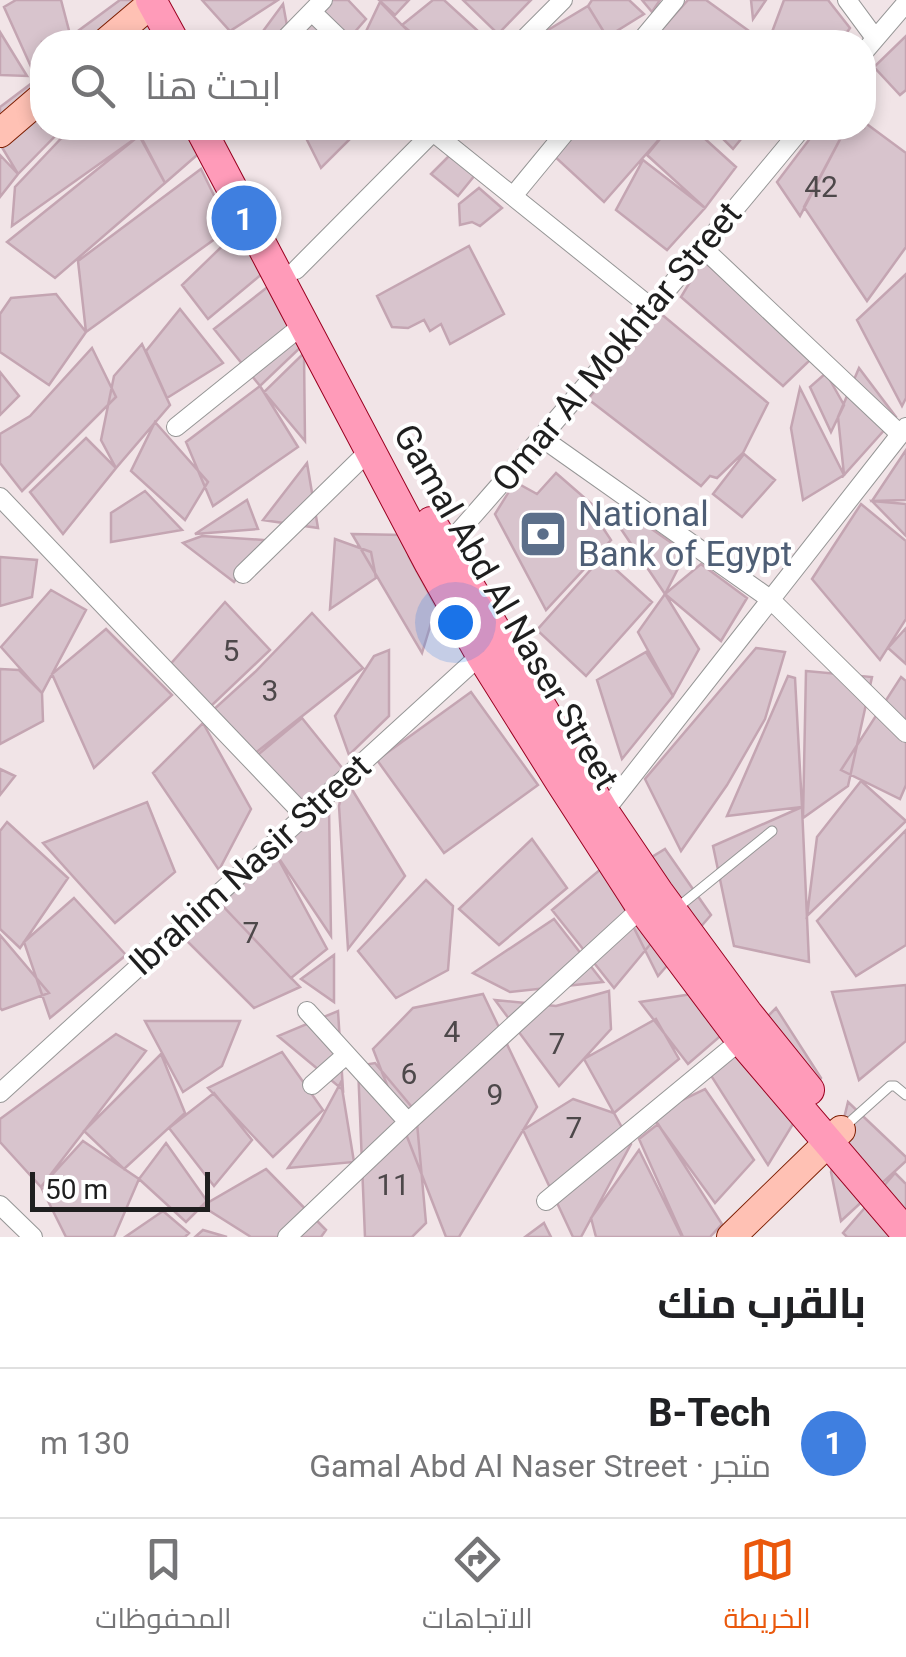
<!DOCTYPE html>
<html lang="ar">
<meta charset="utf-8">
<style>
body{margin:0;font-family:Roboto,Cairo,sans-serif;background:#f2f2f2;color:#202124;direction:rtl}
.scale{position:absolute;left:30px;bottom:25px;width:180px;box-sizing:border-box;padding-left:10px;border:5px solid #1f1f1f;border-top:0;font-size:28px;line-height:35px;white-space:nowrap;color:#1f1f1f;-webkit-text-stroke:8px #fff;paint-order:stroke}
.you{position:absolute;left:455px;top:622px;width:35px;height:35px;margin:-25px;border:8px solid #fff;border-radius:50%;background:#1a73e8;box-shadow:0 0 0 15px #1a73e833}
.badge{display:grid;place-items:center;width:65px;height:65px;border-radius:50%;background:#ea580c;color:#fff;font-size:32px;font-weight:700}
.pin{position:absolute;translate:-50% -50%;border:5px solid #fff;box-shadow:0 2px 10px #0006}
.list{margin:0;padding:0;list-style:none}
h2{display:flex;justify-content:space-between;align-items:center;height:130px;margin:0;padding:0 40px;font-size:42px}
h2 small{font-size:32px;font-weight:400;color:#757577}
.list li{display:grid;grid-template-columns:65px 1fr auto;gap:30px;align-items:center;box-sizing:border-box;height:150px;padding:0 40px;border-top:2px solid #e0e0e0}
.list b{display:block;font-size:38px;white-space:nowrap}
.list p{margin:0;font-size:32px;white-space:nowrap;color:#757577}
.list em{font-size:32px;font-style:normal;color:#757577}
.icon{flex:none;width:55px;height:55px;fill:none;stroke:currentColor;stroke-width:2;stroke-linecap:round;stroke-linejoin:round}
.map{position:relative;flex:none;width:906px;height:1237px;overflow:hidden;direction:ltr}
.search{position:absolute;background:#fff;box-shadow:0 5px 15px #0003;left:30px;right:30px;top:30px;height:110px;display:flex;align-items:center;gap:25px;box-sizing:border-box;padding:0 35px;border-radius:40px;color:#757577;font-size:38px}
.sheet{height:280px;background:#fff}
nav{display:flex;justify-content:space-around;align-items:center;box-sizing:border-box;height:140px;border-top:2px solid #e0e0e0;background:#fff;font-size:28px;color:#757577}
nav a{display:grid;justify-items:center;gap:5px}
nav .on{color:#ea580c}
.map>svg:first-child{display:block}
</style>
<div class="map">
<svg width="906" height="1237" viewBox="0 0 906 1237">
<rect width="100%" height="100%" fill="#f1e4e7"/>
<path fill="#d8c4cd" stroke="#c4a5b2" stroke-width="2.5" d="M16,0H61L72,42H42V68L32,69L4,7Z
M120,0H161L183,42H89L78,31Z
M202,0H278L230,31Z
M316,0H348L366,19L346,42H296Z
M379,0H409L395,15Z
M433,0H444L490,42H423L402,25Z
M463,0H531L498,34Z
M592,0H629L644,14L607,37L588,6Z
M642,0H660L652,12Z
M688,0H706L749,31L686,40L659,32Z
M751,0H766L753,19Z
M784,0H828L850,28L840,42H796L772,32Z
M380,2L402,25L419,42H361Z
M283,4L290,42H255Z
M588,6L607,37L591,42H557L543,33Z
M0,32L27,76L0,75Z
M659,32L672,42H650Z
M906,36V90L900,95L874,67Z
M36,80L42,82V128H63L18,174L0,144V107Z
M864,122L906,153V247L867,301L804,207L846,128H864Z
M71,128H134L140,135L12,226L15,187Z
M135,128H228L165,183Z
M301,128H361L321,168Z
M577,128H669L604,202L553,155Z
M669,128H693L736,167L705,208L647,155Z
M712,128H750L733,149Z
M818,128H846L800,216L777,182Z
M140,135L165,183L55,278L7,242Z
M0,155L18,174L0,197Z
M449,156L475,175L458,196L431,174Z
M643,160L705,208L667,250L616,210Z
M201,169L230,228L86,332L78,261Z
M479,188L502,208L480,226L472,222L460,225L459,204Z
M242,227L263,273L208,319L182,285Z
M469,246L504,314L450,344L441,324L430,331L424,320L408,328L392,327L377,296Z
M703,260L810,360L783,386L681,297Z
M906,274V398L902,406L857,320Z
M274,282L304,344L260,386L214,329Z
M56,294L86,332L49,385L0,352V314L11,298Z
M180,309L223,363L167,398L146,351Z
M660,313L768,403L743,453L717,478L710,476L701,486L588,399Z
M142,344L170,405L116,468L101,440L114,376Z
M92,348L116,397L22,491L0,463V434L30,416Z
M304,353L305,441L264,392Z
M859,368L896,417L844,475L838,417Z
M0,372L19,396L0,415Z
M826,373L844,405L831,432L810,387Z
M260,386L298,447L213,506L186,442Z
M800,388L844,475L803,500L791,428Z
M155,422L208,482L185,520L131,471Z
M86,438L116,468L63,534L30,492Z
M906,450V500L872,501Z
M744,454L775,480L742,517L713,494Z
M307,463L318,528L263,520Z
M556,473L610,520L603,528L611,540L546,610L495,514L515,482L537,494Z
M145,491L182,530L111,542V513Z
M247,500L258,529L195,534Z
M872,501L906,504V536Z
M861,504L906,541V619L880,660L812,579Z
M633,516L686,553L665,594L621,529Z
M352,534L403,535L409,557L436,607L422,653Z
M202,536L264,540L234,582L183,543Z
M335,539L371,552L376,578L330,609Z
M0,557L37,560L32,597L0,606Z
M602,557L652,602L586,676L537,630Z
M701,564L747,598L721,641L665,594Z
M51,590L86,610L42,693L1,647Z
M665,594L699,649L673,696L638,632Z
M225,602L270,650L210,707L168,667Z
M312,613L363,668L253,755L212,711L255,672Z
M906,628V664L888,648Z
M106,629L172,695L94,768L52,674Z
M756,648L785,652L765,719L727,785L681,851L645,779Z
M389,650V716L349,755L335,716L374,656Z
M646,652L673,696L622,759L597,680Z
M0,669L19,670L42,693L43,721L0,744Z
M806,671L872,677L848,786L803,818Z
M788,676L795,678L802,807L727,816Z
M901,677L906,681V785L900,799L841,770Z
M471,692L538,785L444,853L377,760Z
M302,718L343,769L304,807L254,758Z
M203,723L251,809L219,870L153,773Z
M0,769L15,776L0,795Z
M345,778L405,876L348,949L339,806Z
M861,781L906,821L807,916L817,837Z
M147,802L175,872L115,923L43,843Z
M329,807L331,936L274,851Z
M802,807L809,962L734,946L713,846Z
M7,822L68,878L20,948L0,929V831Z
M906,830V945L856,976L817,921Z
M532,839L567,888L499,945L459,909Z
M665,849L711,915L658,976L611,882Z
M274,851L327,949L291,978L220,903Z
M602,868L653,941L614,988L552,910Z
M426,880L453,906L448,970L396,998L358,951Z
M74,898L126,955L50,1018L24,942Z
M220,903L291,978L300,987L254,1008L183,937Z
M554,919L603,982L510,992L473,973Z
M0,935L49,993L2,1010L0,1008Z
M334,955V1002L301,979Z
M906,985V1041L859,1080L832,992Z
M718,990L747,1013L688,1064L640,1002Z
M609,991L611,1029L559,1086L495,1000L556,1006Z
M483,994L537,1107L459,1237H446L373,1049L413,1008Z
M776,1008L821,1078L768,1165L710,1074Z
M338,1011L343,1090L278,1036Z
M656,1019L679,1059L614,1113L584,1059Z
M145,1021H240L222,1066L183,1092Z
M116,1034L146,1051L41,1187L0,1142V1119Z
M282,1052L323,1110L273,1157L208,1088Z
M161,1054L185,1113L124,1169L84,1131Z
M375,1063L416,1112L426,1223L412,1237H365L358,1066Z
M341,1082L354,1162L288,1168L320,1121Z
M705,1089L754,1160L715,1203L651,1115Z
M214,1093L252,1140L214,1186L169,1128Z
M573,1099L614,1113L631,1144L581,1237H573L523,1130Z
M848,1102L906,1157V1161L841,1221L831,1172Z
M658,1124L722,1224L710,1237H683L639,1139Z
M83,1141L139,1179L114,1237H66L41,1187Z
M166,1143L207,1201L186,1222L139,1179Z
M639,1150L682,1237H596L591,1218Z
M266,1169L326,1230L321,1237H251L202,1206Z
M895,1173L906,1184V1237H847L843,1233Z
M163,1211L189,1233L185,1237H125Z
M544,1223L551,1237H525Z
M203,1230L227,1237H195Z"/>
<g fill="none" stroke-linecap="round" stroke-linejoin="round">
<g stroke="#969696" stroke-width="11">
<path id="lane" d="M677,908L772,831
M843,1128L890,1086H895L906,1095"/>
</g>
<g stroke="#969696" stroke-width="20">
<path id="street" d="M847,0L875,38
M312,12L343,42
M282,42L323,0
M521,42L563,0
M640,42L675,0
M864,52L906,3
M428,128L653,309
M513,196L569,128
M703,248L900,434
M296,270L437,128
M176,427L304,324
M542,438L770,599L906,733
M0,497L304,815
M441,552C564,413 684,271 802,128
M243,574L371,449
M604,812L906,427
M307,1011L408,1122
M312,1085L346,1055
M0,1093L485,651
M546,1201L741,1040
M0,1205L33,1237
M287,1237L408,1122L646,904"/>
</g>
<g stroke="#7c1d00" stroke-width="30">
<path id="secondary" d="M106,42L152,3
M0,133L42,97
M731,1237L841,1130"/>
</g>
<g stroke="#9a0020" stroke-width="32">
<path id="primary" d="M151,0L174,42
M200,128L430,564L481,655L560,781L642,908L741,1040L906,1233
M431,522L604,812L658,892L747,1013L809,1090"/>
</g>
<use href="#lane" stroke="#fff" stroke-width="9"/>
<use href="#street" stroke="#fff" stroke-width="18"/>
<use href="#secondary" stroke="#ffc1b4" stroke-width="28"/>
<use href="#primary" stroke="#ff9bb9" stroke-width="30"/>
</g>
<defs>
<g id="bank-square" transform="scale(2.5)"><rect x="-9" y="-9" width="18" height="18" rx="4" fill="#5c6f8a" stroke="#fff"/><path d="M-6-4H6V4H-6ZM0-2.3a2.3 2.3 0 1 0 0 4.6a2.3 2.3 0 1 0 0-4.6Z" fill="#fff"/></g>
</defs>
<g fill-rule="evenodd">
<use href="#bank-square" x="543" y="534"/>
</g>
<g text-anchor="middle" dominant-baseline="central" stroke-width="8" stroke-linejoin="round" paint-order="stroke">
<g font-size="30" fill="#4d484a">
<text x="821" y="186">42</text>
<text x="231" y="650">5</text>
<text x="270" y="690">3</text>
<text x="251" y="932">7</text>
<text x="452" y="1031">4</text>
<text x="557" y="1043">7</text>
<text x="409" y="1073">6</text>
<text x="495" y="1094">9</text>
<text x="574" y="1127">7</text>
<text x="393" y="1184">11</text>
</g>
<g font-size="35" fill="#1f1f1f" stroke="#fff">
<text transform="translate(617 347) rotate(-50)">Omar Al Mokhtar Street</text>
<text transform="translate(506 607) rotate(60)">Gamal Abd Al Naser Street</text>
<text transform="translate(250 865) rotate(-42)">Ibrahim Nasir Street</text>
</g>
<g font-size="35" fill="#4e5e75" stroke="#fff" text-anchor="start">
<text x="578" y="514">National<tspan x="578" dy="40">Bank of Egypt</tspan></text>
</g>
</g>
</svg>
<div class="scale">50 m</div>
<div class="you"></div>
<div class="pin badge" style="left:244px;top:218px;background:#3f7fe0">1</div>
<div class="search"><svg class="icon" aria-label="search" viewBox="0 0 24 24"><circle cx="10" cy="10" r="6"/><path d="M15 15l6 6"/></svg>ابحث هنا</div>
</div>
<section class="sheet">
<h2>بالقرب منك<small></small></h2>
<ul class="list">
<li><span class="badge" style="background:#3f7fe0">1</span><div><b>B-Tech</b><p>متجر · Gamal Abd Al Naser Street</p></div><em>130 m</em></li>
</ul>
</section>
<nav>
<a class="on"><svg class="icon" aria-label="map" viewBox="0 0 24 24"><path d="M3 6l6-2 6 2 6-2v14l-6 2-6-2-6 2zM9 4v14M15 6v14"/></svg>الخريطة</a>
<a><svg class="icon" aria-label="directions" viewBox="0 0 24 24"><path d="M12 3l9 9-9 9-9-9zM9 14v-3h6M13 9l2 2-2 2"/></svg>الاتجاهات</a>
<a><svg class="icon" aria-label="saved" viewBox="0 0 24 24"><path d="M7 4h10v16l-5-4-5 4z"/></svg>المحفوظات</a>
</nav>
